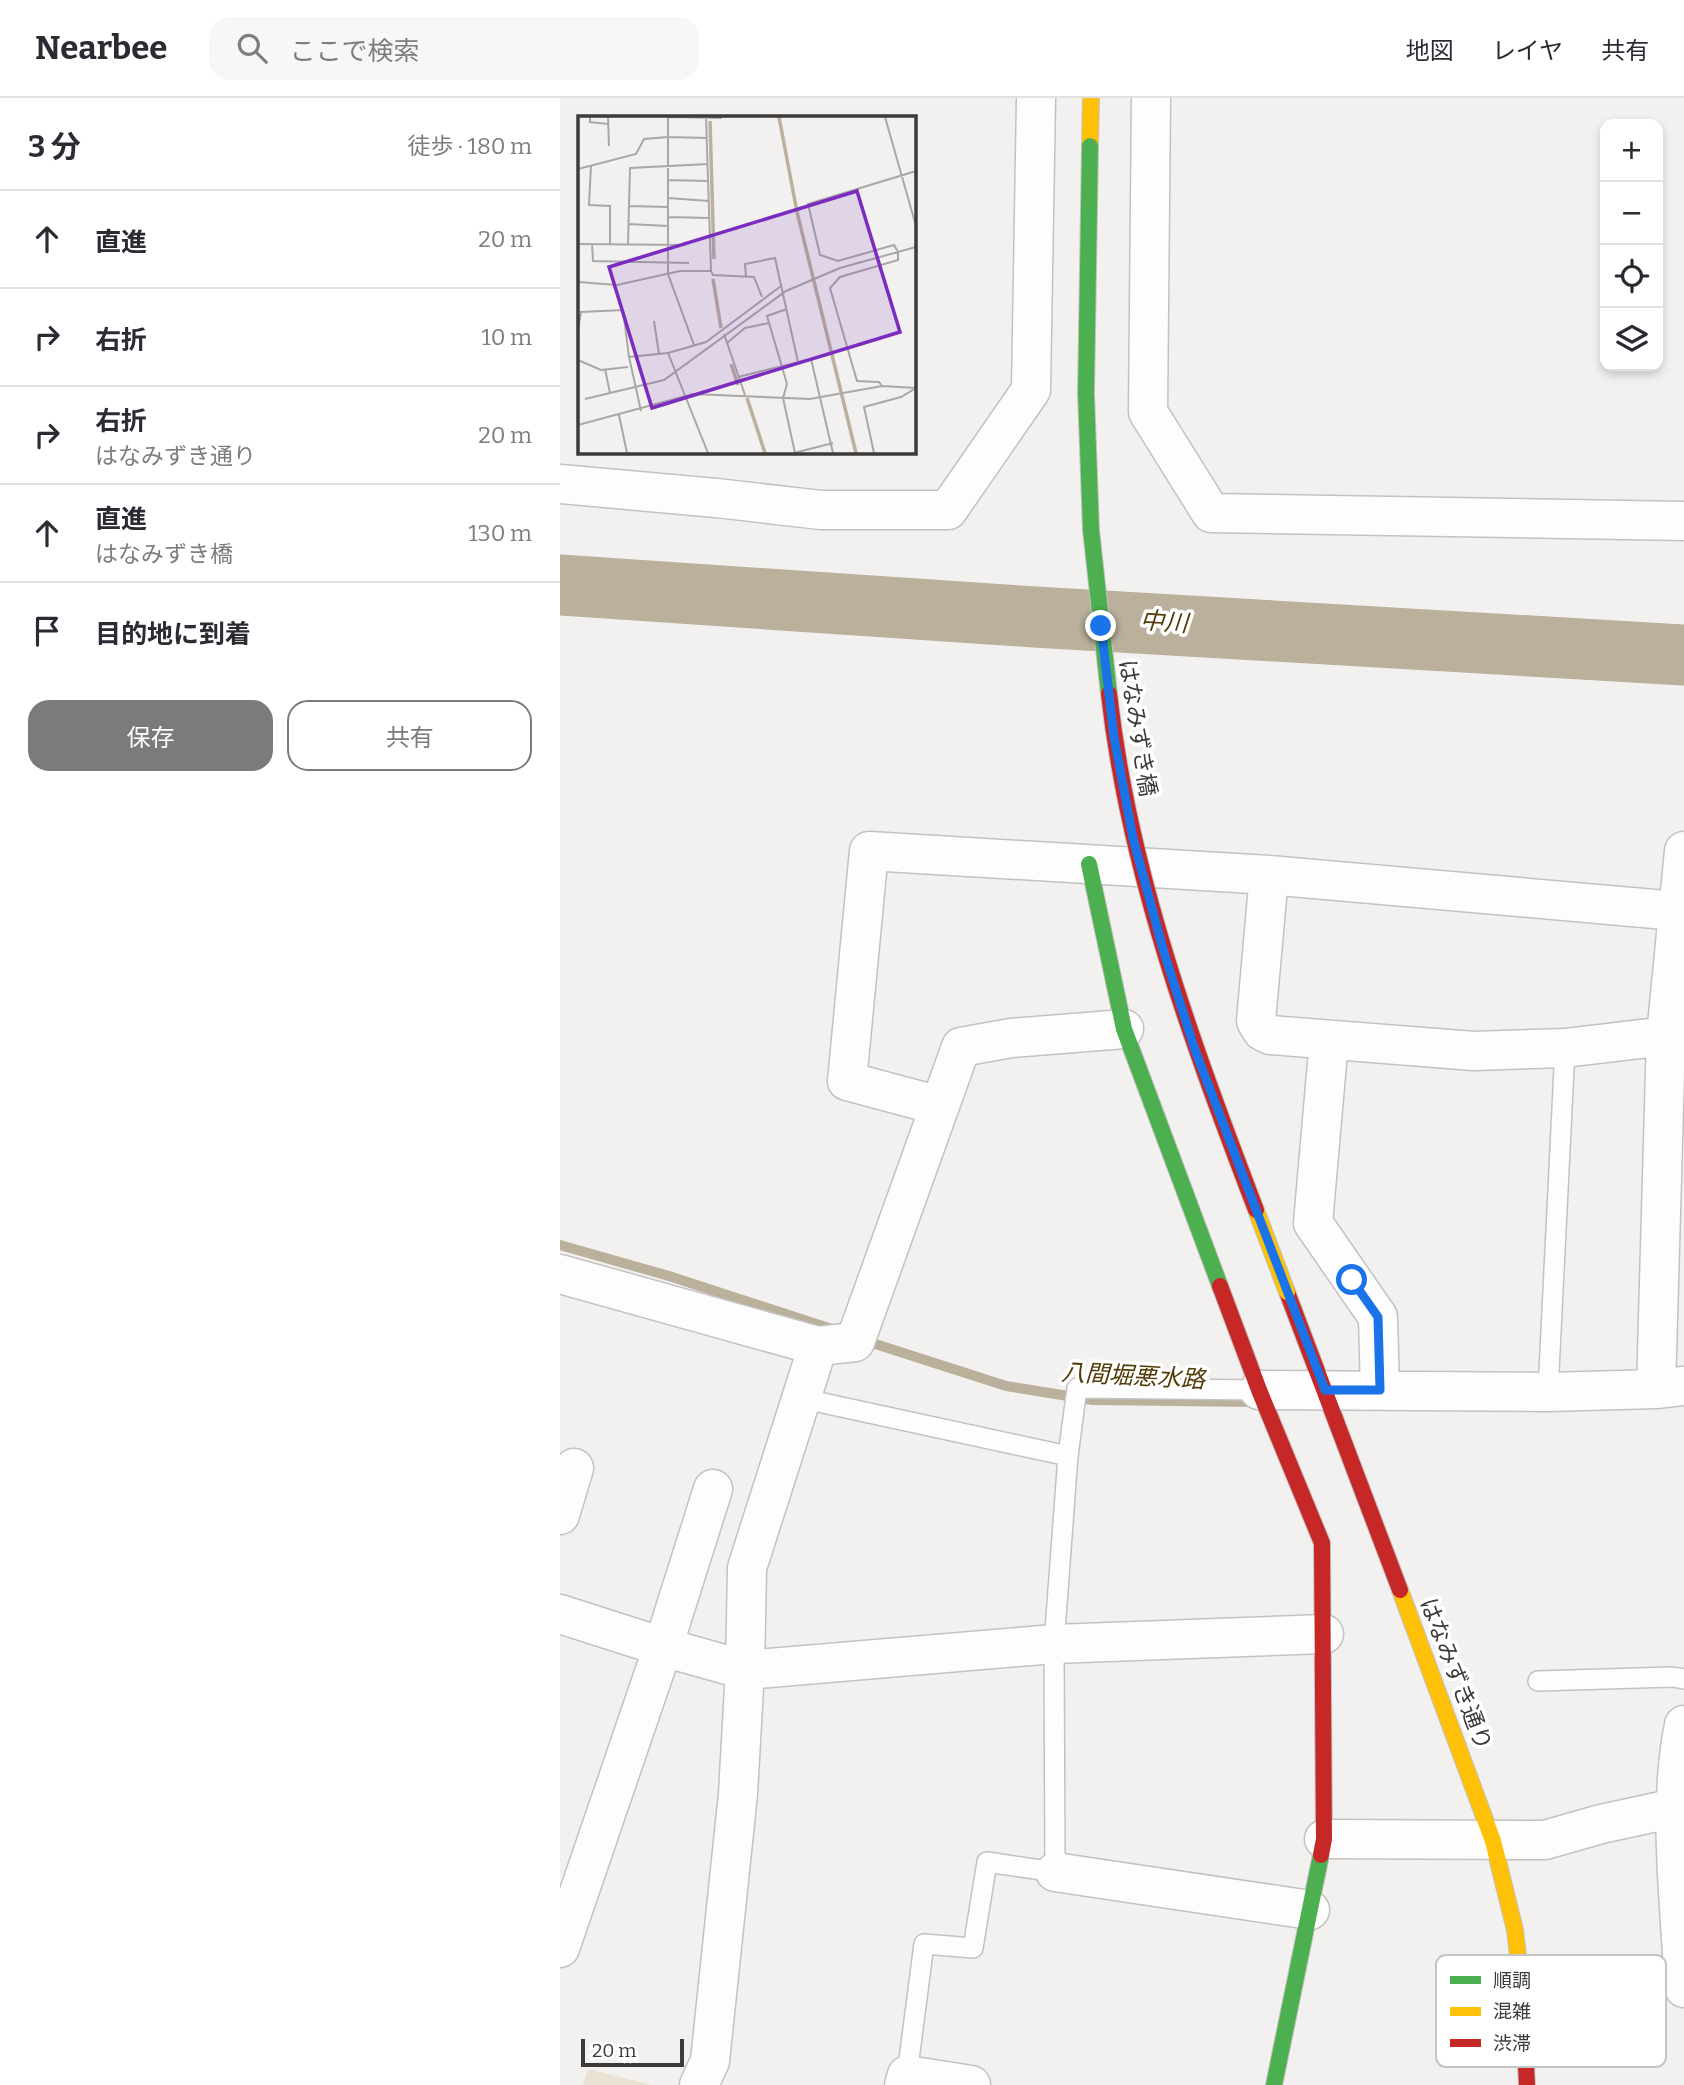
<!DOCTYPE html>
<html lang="ja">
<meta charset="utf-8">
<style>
body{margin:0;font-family:Bitter,"Noto Sans JP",serif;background:#f7f7f7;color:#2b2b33}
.controls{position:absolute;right:21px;top:21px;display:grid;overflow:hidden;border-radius:14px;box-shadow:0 4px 10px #0003}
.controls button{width:63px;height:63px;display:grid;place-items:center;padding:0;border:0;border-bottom:2px solid #e1e1e2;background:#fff;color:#2b2b33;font:35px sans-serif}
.scale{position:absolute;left:21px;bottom:18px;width:103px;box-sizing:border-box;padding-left:7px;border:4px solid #3c3b3a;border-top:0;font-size:19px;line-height:24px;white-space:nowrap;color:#3c3b3a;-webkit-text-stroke:5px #fff;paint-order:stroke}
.stop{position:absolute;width:21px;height:21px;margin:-16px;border:5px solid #1a73e8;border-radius:50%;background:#fff}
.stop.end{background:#1a73e8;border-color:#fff;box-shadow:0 2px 7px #0008}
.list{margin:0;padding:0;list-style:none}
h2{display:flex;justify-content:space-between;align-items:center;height:91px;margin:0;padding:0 28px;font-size:30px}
h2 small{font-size:23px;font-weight:400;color:#7c7c81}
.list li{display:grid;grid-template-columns:46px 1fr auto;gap:21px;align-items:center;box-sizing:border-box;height:98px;padding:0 28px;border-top:2px solid #e1e1e2}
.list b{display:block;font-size:26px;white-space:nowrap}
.list p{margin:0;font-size:23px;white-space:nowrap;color:#7c7c81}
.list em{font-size:23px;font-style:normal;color:#7c7c81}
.actions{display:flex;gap:14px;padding:21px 28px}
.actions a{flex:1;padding:16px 0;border:2px solid #7c7b79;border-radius:21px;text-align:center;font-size:24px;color:#7c7b79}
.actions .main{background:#7c7b79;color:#fff}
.icon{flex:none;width:38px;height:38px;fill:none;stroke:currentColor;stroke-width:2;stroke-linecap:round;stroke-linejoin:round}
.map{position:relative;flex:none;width:1124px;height:1987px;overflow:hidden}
header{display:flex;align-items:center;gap:42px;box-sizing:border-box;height:98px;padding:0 35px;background:#fff;border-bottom:2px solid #e1e1e2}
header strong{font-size:33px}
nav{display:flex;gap:38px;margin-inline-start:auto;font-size:24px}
.search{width:490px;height:63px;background:#f7f7f7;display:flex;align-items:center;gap:18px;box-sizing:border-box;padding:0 24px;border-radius:21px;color:#7c7c81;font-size:26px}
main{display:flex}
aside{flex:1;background:#fff}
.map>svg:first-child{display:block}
</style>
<header>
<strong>Nearbee</strong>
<div class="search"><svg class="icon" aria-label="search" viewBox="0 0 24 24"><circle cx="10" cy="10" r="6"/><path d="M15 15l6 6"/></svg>ここで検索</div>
<nav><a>地図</a><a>レイヤ</a><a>共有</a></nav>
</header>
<main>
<aside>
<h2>3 分<small>徒歩 · 180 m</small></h2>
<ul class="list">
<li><svg class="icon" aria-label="ahead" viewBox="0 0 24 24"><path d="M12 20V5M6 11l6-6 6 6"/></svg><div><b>直進</b></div><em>20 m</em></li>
<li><svg class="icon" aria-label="right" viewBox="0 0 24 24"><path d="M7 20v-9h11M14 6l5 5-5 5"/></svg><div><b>右折</b></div><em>10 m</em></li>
<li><svg class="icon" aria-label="right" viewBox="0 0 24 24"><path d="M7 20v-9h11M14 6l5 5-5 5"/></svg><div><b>右折</b><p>はなみずき通り</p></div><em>20 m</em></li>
<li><svg class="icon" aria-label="ahead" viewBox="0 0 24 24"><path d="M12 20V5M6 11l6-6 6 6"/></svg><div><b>直進</b><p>はなみずき橋</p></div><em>130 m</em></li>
<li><svg class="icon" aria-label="arrive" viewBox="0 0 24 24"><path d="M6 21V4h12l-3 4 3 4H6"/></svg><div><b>目的地に到着</b></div></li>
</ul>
<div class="actions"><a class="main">保存</a><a>共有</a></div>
</aside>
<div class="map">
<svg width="1124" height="1987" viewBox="0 0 1124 1987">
<rect width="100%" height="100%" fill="#f3f1ef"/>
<path fill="#eae2d2" d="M28,1971L92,1987H23Z"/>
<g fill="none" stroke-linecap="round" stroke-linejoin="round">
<path stroke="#bab09c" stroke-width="10" d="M0,1147L109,1178L275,1232
M303,1242L446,1288L533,1302L695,1304"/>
<path stroke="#bab09c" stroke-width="61" d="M0,487L475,519L1124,557"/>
<g stroke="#c4c2c1" stroke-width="22">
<path id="lane" d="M988,1294L1005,950
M240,1300L508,1358L517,1290L699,1292
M978,1583L1112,1579L1124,1581
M347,1977L364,1846L413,1850L427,1764L495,1774L494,1546L508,1358"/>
</g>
<g stroke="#c4c2c1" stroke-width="41">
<path id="street" d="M591,0L588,314L651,415L1124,423
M0,386L156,400L261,412H388L471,292L476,0
M709,777L696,923L702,933L710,937L914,953L1005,950L1106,938H1124
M769,942L753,1125L818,1219L820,1292
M380,1008L287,983L309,753L709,777L1117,813
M0,1176L258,1248L295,1244L401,949L451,940L564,931
M1096,1291L1106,938L1124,753
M699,1292L988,1294L1096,1291L1124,1288
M0,1417L14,1370
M0,1516L103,1549L185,1572L494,1546L764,1536
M1124,1627C1107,1710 1120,1805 1124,1890
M764,1741L985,1742L1041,1726L1124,1708
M495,1774L750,1812
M0,1850L103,1549L153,1391
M139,1987L150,1963L178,1696L185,1572L187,1470L258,1248
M344,1987L347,1977L411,1987"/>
</g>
<g stroke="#c4c2c1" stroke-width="18">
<path id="fast" d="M529,766L564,931L660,1188
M714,1987L761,1757"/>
</g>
<g stroke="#c4c2c1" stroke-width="18">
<path id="slow" d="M530,48L531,0
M840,1492L933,1743L955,1832L962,1892"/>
</g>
<g stroke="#c4c2c1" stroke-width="18">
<path id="jam" d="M660,1188L699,1292L762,1445L764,1741L761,1757
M727,1194L840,1492
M962,1892L967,1987"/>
</g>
<use href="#lane" stroke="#fdfdfd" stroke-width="19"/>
<use href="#street" stroke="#fdfdfd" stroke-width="38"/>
<use href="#fast" stroke="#4caf50" stroke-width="16"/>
<use href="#slow" stroke="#ffc107" stroke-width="16"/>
<use href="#jam" stroke="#c62828" stroke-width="16"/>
<g stroke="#c4c2c1" stroke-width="18" stroke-linecap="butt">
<path id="fast-bridge" d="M530,48L526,295L531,432L549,596"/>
</g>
<g stroke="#c4c2c1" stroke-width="18" stroke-linecap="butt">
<path id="slow-bridge" d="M696,1112L727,1194"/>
</g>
<g stroke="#c4c2c1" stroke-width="18" stroke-linecap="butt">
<path id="jam-bridge" d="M549,596C569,775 632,944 696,1112"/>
</g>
<use href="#fast-bridge" stroke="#4caf50" stroke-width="16"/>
<use href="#slow-bridge" stroke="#ffc107" stroke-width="16"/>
<use href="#jam-bridge" stroke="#c62828" stroke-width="16"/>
</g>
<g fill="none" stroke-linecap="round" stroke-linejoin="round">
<path stroke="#1a73e8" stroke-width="9" d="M541,528L554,639L573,740L603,851L635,952L765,1292H820L818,1219L792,1182"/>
</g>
<g text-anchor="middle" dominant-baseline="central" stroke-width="7" stroke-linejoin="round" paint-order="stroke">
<g font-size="23" fill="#3c3b3a" stroke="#fff">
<text transform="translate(578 630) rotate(81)">はなみずき橋</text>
<text transform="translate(896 1576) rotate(69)">はなみずき通り</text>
</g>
<g font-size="24" font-style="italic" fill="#523d08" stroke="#fff">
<text transform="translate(604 524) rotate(4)">中川</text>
<text transform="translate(573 1278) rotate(3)">八間堀悪水路</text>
</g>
</g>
<g transform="translate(18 18)">
<rect width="338" height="338" fill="#f3f1ef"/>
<path fill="none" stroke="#bab09c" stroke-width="3.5" d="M201,1L219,96L278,337M132,5L136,143M135,163L143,212M153,248L160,269M169,282L187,337"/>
<path fill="none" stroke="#aaa8a7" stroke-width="2" d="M12,1V6L30,8M30,1L31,30M90,1V158L116,229M90,1L144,2M128,1L133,155M307,1L338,110M90,21L129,22M13,50L11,89L32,90V128M0,53L58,38L66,23L90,21M90,64L130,65M90,82L131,85M51,90L90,91M90,101L132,102M50,108L90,110M0,128L108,129M14,128L15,145L111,147M50,128L52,52L130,48M168,161L167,148L197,142L220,246M0,166L39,169L102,155H133L135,159L176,161L184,181M209,193L189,200L209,268L205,282L217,337M76,205L81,238M0,214L3,196L45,194L51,241M146,218L167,279M149,227L167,212L191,207M90,237L130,337M0,244L23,254L50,251M27,253L32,277M160,261L233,243L255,337M304,270L301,266L279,265L252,172L262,161L320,144V136L316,129L260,145L242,139L230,88L338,55M7,283L86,264L208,175L262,152L338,131M63,295L51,241L90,237L128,226L203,170M41,299L49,337M0,309L115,278L232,283L304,270L338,272M216,337L255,327M296,337L286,291L323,281L338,272"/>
<path fill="#7b2cbf" fill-opacity="0.15" stroke="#7b2cbf" stroke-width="3.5" d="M279,75L322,216L74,292L31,151Z"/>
<rect width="338" height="338" fill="none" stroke="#3c3b3a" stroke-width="3.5"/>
</g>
<rect x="876" y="1857" width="230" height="112" rx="10" fill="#fff" stroke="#c4c4c4" stroke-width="2"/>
<rect x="890" y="1878" width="31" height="8" fill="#4caf50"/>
<rect x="890" y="1909" width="31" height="9" fill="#ffc107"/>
<rect x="890" y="1941" width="31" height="8" fill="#c62828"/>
<g font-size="19" fill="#3c3b3a">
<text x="933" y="1889">順調</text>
<text x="933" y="1920">混雑</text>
<text x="933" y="1952">渋滞</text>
</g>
</svg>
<div class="controls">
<button>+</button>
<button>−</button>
<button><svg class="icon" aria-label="locate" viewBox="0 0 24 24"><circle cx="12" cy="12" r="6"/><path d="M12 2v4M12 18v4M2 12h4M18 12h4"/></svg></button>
<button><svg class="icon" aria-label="layers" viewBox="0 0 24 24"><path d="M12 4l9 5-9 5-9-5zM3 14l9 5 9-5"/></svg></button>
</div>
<div class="scale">20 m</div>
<div class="stop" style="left:792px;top:1182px"></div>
<div class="stop end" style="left:541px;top:528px"></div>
</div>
</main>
